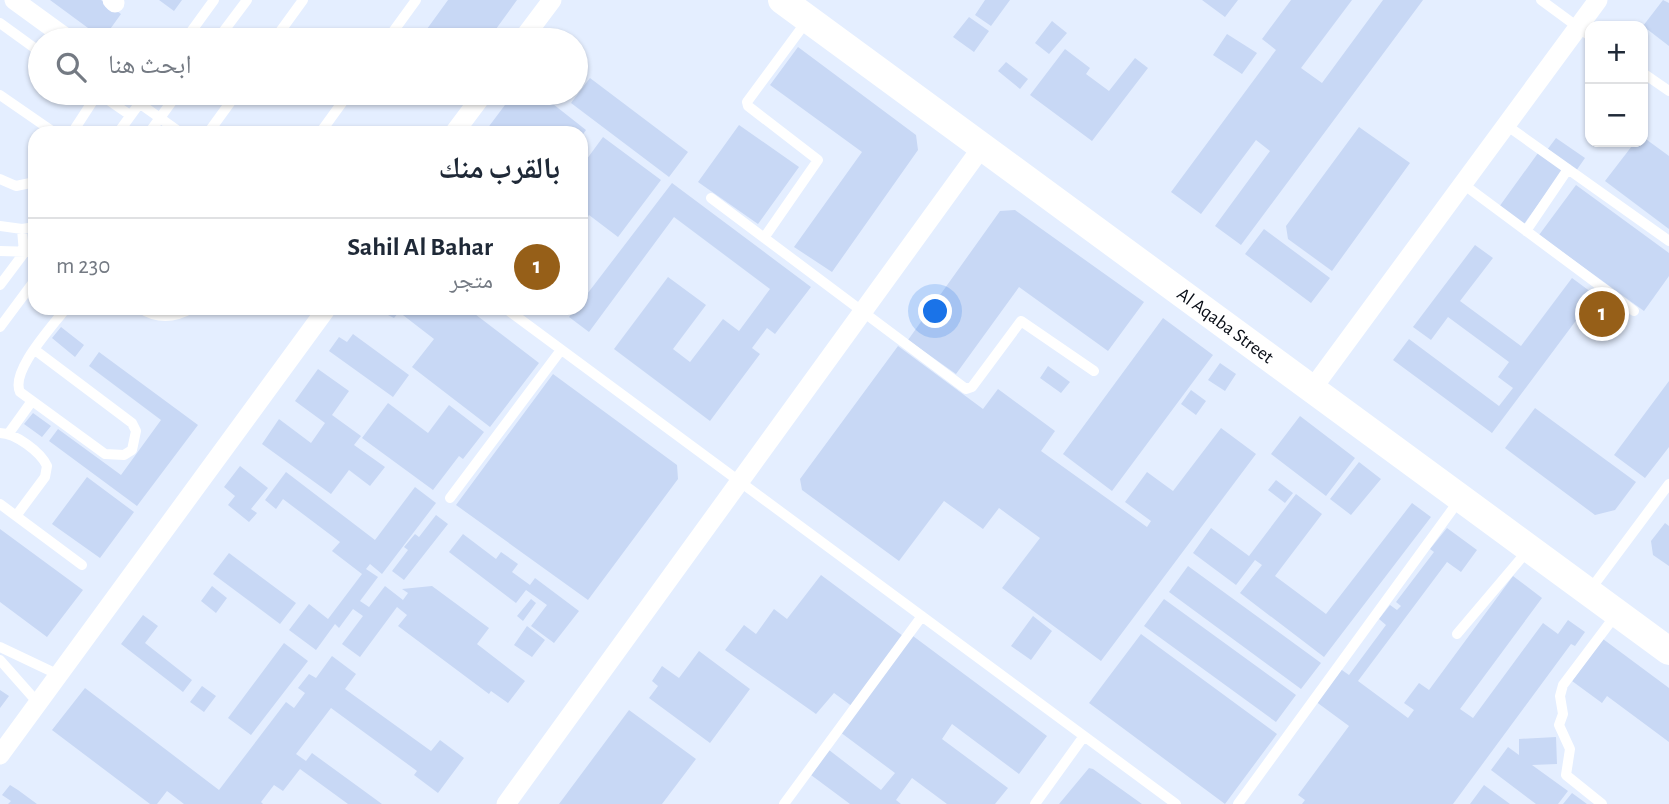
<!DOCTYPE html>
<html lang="ar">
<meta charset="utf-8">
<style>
body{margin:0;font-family:"Alegreya Sans","Noto Naskh Arabic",sans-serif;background:#f2f2f3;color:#1f2937;direction:rtl}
.controls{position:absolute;right:21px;top:21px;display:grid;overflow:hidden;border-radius:14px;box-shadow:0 2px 5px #0004}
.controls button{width:63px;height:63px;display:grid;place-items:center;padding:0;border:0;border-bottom:2px solid #e0e1e3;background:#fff;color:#1f2937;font:35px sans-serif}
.you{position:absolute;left:936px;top:312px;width:24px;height:24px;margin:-18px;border:5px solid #fff;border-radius:50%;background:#1a73e8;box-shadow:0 0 0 10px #1a73e833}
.badge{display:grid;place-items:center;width:46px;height:46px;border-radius:50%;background:#965f18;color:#fff;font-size:23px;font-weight:700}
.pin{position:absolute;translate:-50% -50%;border:4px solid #fff;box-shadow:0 2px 7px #0006}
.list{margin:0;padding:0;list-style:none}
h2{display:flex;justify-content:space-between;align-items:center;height:91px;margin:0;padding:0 28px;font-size:30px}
h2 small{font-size:23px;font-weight:400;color:#747a83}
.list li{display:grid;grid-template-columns:46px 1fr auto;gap:21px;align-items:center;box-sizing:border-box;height:98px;padding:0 28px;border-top:2px solid #e0e1e3}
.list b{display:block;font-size:26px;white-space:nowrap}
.list p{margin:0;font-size:23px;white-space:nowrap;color:#747a83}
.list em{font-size:23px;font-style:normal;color:#747a83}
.icon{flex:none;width:38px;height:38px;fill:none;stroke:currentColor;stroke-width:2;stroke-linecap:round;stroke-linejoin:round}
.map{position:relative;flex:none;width:1669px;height:804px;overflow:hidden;direction:ltr}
.search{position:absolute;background:#fff;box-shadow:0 2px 5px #0004;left:28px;top:28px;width:560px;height:77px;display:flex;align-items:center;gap:18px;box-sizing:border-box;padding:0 24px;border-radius:38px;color:#747a83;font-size:26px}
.panel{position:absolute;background:#fff;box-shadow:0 2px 5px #0004;left:28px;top:126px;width:560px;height:189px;border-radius:21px;direction:rtl}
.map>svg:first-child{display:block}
</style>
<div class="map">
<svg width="1669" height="804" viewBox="0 0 1669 804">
<rect width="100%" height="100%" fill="#e4eeff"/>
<path fill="#c8d8f5" d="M50,0H101L121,14L103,39Z
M159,0H182L174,11Z
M448,0H517L488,40H419Z
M985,0H1010L991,26L975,15Z
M1202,0H1238L1225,17Z
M1291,0H1352L1301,68L1322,83L1383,0H1423L1241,245L1215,226L1270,151L1256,140L1201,214L1171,192L1276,50L1262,39Z
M1663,0L1669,3V46L1643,26Z
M969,17L989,31L974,52L953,37Z
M1052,21L1067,33L1049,54L1035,43Z
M135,28L147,40L124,38Z
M1227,34L1257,53L1242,74L1213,55Z
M798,47L916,135L918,150L832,272L794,247L862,152L770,85Z
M1065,49L1090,68L1086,74L1109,91L1135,58L1148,68L1092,141L1030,95Z
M1006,62L1028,79L1020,89L998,71Z
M590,78L688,152L669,177L571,103Z
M430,93H451L444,102Z
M514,93H539L586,130L581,137V133H484Z
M739,125L799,167L758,224L698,182Z
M1359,127L1410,163L1332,271L1288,239L1286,226Z
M603,137L661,180L618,237L589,215L581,226V167Z
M1643,137L1669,156V229L1605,181L1635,142H1643Z
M1556,138L1585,158L1576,171L1547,150Z
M1538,153L1563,170L1524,224L1499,207Z
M672,183L811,287L775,334L767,328L752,348L760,354L710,421L614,349L668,277L706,305L673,349L690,362L723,319L739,331L770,289L674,217L589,332L569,317L576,308H581V302Z
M1576,185L1669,253V276L1644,311L1539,235Z
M1015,210L1144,302L1108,351L1019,287L956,374L908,340L1000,211Z
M1264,229L1330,278L1311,303L1245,254Z
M1475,245L1493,258L1460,301L1521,346L1572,278L1595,295L1492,433L1393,360L1409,339L1499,406L1513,388L1498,377L1509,362L1448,317L1431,340L1413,327Z
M374,308H445L453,314L457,308H467L539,363L490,427L412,367L434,339L399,312L394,318Z
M1163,318L1213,355L1112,491L1063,454Z
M61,327L84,345L75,357L52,338Z
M353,334L409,375L393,397L329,351L339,337L347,342Z
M898,346L983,409L998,389L1055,431L1041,451L1147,527L1151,521L1125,502L1147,472L1173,491L1221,428L1256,454L1101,661L1002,588L1040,538L999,508L983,529L944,501L899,561L802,490L800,479Z
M99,352L198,425L137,506L49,441L58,429L121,475L161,420L89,366Z
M1220,363L1236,374L1225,391L1208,380Z
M1048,366L1070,382L1061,393L1040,378Z
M318,369L349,391L332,415L361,436L354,445L385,467L370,486L349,470L331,494L262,444L279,419L311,443L325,423L295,401Z
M553,374L677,465L678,479L588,600L456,505Z
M1669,381V447L1645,478L1614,455Z
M1191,390L1206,401L1196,415L1181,404Z
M388,403L428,433L449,405L484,432L463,459L459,456L433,490L362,438Z
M1535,408L1636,482L1615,510L1595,515L1505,448Z
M33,413L51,426L42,437L24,424Z
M1300,416L1355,458L1326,496L1271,454Z
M1359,462L1381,479L1351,515L1330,499Z
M240,466L268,488L251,509L257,513L249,522L228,505L235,496L224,487Z
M286,472L375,540L415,487L436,503L382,574L370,564L366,569L378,577L360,601L369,607L385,586L403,600L408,593L402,589L432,586L489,628L477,644L525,681L508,703L491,691L489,694L398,626L407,615L397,607L360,657L342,644L363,616L353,609L339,628L335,624L316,650L289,630L309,604L328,619L362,574L332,551L340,542L283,499L276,509L265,500Z
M87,477L134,512L100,558L52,524Z
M1276,480L1293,493L1285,503L1268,490Z
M1296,494L1322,514L1275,576L1326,614L1412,503L1431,517L1324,657L1240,593L1262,565L1255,560L1236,585L1193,553L1211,528L1249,556Z
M436,515L448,524L404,580L392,571L408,550L404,547L415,534L419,537Z
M1665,523L1669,526V566L1653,555L1651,541Z
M1447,528L1477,550L1461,572L1447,562L1358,681L1408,718L1414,710L1404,703L1419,683L1429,690L1513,576L1542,598L1460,709L1473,718L1543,623L1558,634L1568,620L1585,632L1575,646L1571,644L1453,804H1302L1305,800L1298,795L1349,726L1315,701L1339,668L1349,675L1386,625L1379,619L1390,605L1397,610L1401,606L1396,602L1434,552L1430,549Z
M0,529L83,590L47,637L0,602Z
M463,534L496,559L501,552L518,564L512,572L530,585L535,578L579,611L554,643L531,626L547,605L526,590L516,603L449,552Z
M229,553L296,603L280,624L213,574Z
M1188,566L1321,663L1301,689L1169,592Z
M821,575L903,636L853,707L834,693L816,714L725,650L744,625L756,634L774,609L787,619Z
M212,586L227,598L216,613L201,601Z
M531,599L536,603L523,621L517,616Z
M1164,599L1296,695L1276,722L1144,626Z
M143,615L158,626L145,643L192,680L183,692L121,644Z
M1033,616L1052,631L1031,660L1011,646Z
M527,626L545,640L532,657L514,645Z
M1141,634L1277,734L1225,804L1089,703Z
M913,636L1047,736L1019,774L952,724L942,739L1008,788L995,804H947L912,778L896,800L901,804H850L811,775L829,750L881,790L895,773L840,732Z
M1603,639L1669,688V742L1607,696L1602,703L1572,681Z
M284,643L308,661L251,735L228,718Z
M699,651L750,689L710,743L649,698L658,686L652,681L662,666L679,678Z
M332,656L356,674L345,689L431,751L440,740L464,758L438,793L414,775L417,771L331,708L296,754L306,761L312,753L382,804H348L300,769L283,791L274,785L261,802L263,804H184L167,791L157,804H150L52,730L85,688L219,790L286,702L294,708L305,693L298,688L309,674L316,678Z
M202,686L216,696L204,712L190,702Z
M0,690L9,696L0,708Z
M629,710L696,759L662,804H559Z
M1556,737L1557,764L1532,765L1568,791L1558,804H1536L1491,770L1508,747L1519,755V739Z
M1089,768L1093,769L1142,804H1059Z
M10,785L18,790L37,804H8L11,801L2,795Z
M1484,785L1510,804H1470Z
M1572,793L1587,804H1563Z"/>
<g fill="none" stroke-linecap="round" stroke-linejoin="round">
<path stroke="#fff" stroke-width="10" d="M1541,0L1590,36
M0,23L40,52
M185,40L214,0
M217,40L247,0
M274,40L303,0
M387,40L416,0
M1643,73L1669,91
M98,93L130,115
M0,95L55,133
M139,103L181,133
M1506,125L1669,241
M72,133L98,93
M118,133L147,93
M149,133L178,93
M208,133L237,93
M320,133L349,93
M0,179L16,186L35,182
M1463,184L1634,311
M711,198L966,389L972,387L1021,321L1094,371
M0,226L22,229L35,227
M1526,231L1568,169
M764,238L818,160L748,106L747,102L806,22
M0,251L35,252
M0,285L24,253L22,229
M140,308C157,319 175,318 192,308
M505,308L1176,804
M0,327L35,280
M35,350L132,423L136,431L132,450L124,455L105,454L20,392C10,371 53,326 66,308
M0,433C15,433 41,452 47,466L45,477L16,516
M9,433L32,401
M450,498L561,350
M0,504L82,565
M1590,590L1669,484
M1457,634L1529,549
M0,647L59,675
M0,660L38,703
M784,804L922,616
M1035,804L1084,736
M1238,804L1460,499
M1602,804L1566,775L1570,749L1559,725L1563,714L1560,696L1563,685L1615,616"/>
<path stroke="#fff" stroke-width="19" d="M14,0L69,40
M112,0L115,3
M522,40L552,0
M454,133L484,93
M1312,389L1598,0
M0,755L327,308
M506,804L982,147"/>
<path stroke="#fff" stroke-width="28" id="s1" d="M782,0L1669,651"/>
</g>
<g text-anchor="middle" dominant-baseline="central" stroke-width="5" stroke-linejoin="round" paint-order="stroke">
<g font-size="19" fill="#070c15" stroke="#fafafa">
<text stroke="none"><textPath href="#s1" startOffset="550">Al Aqaba Street</textPath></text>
</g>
</g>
</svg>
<div class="controls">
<button>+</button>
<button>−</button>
</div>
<div class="you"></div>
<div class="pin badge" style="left:1602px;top:314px">1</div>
<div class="search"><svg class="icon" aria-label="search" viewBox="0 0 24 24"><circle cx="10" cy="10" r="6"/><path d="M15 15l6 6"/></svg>ابحث هنا</div>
<section class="panel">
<h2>بالقرب منك<small></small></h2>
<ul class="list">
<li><span class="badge">1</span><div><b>Sahil Al Bahar</b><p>متجر</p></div><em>230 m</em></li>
</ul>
</section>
</div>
